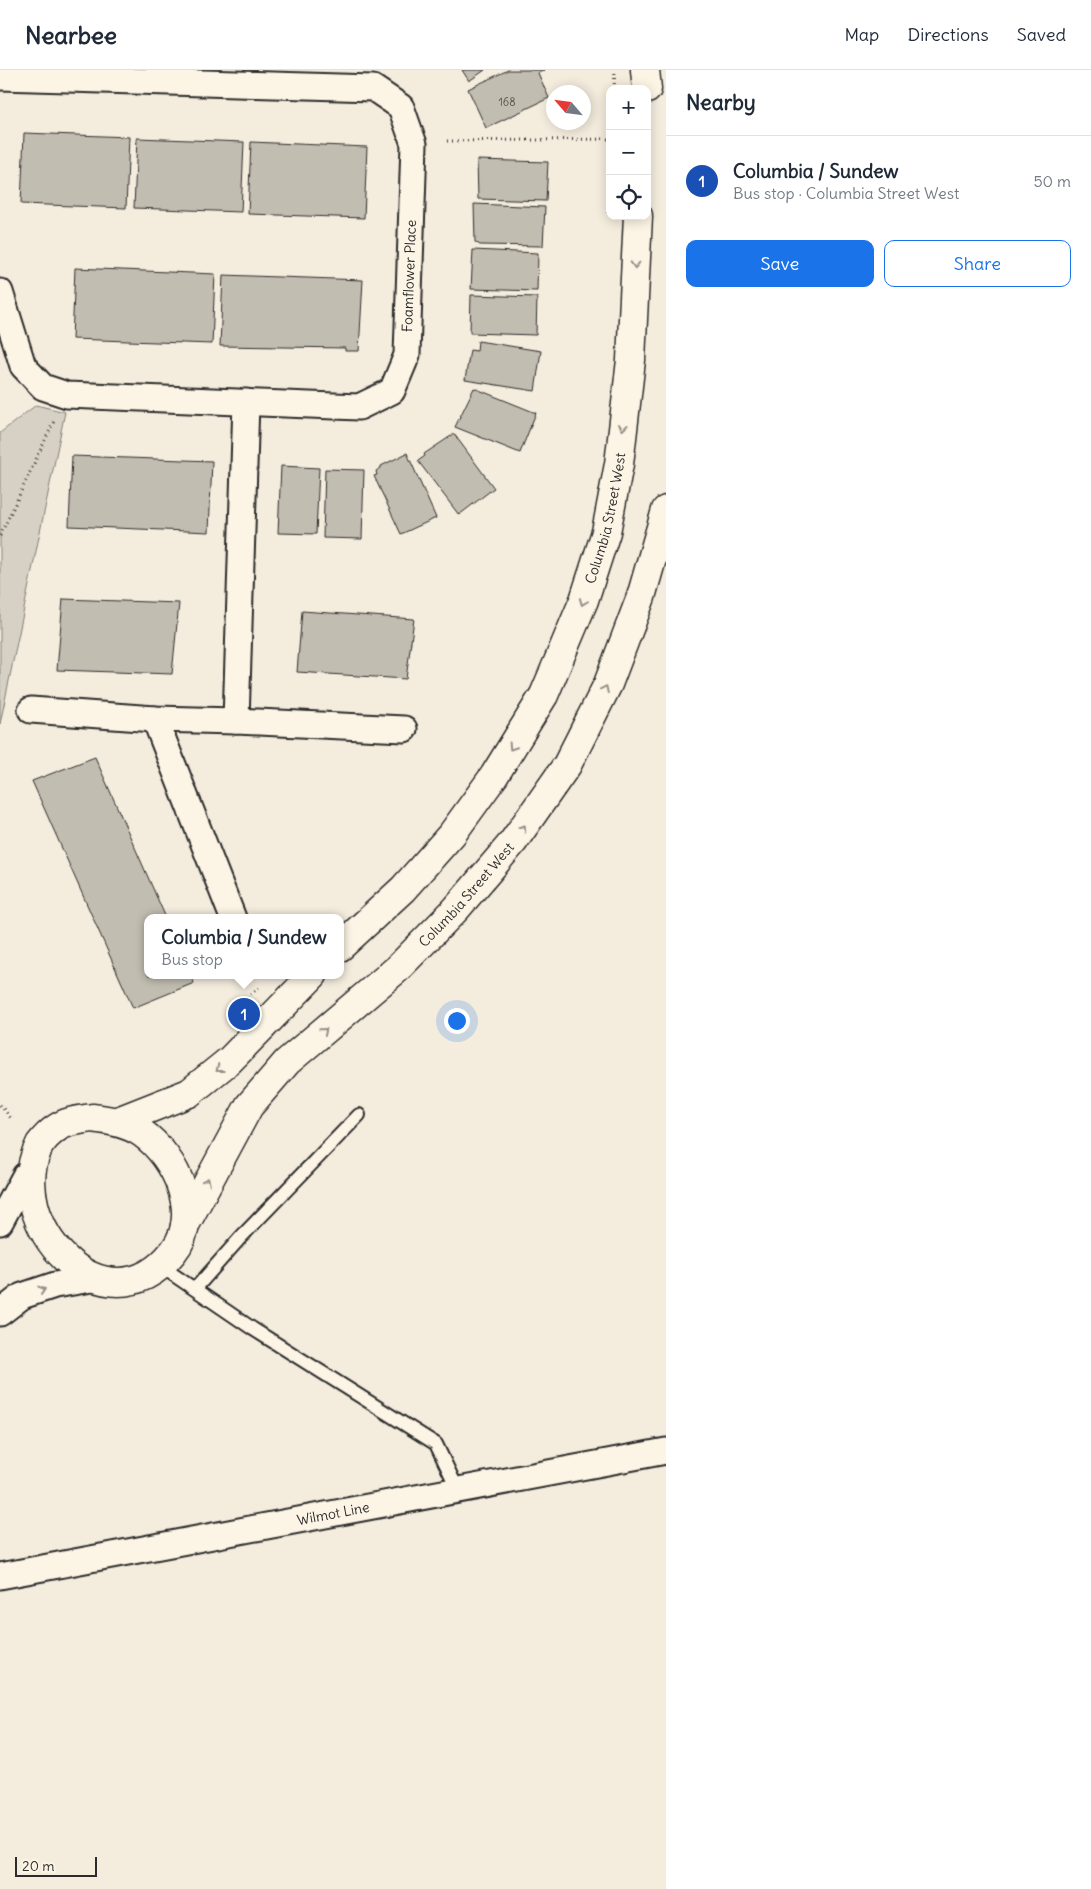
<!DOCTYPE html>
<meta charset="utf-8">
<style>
body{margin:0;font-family:Delius,sans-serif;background:#f6f6f7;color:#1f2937}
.controls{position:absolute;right:15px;top:15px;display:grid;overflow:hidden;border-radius:10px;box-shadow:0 2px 12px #0003}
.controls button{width:45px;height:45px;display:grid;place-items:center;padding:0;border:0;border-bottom:1px solid #e0e1e3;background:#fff;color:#1f2937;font:25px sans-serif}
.compass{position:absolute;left:546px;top:15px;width:45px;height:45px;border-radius:50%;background:#fff;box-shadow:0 2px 12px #0003;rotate:298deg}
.scale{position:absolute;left:15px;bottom:12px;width:82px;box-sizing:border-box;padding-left:5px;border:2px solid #2b2b2b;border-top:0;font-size:14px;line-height:18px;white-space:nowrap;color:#2b2b2b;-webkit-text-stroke:4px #fcf5e5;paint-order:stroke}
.you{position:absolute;left:456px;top:950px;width:18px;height:18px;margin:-12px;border:4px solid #fff;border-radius:50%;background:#1a73e8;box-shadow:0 0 0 8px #1a73e833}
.badge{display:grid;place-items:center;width:32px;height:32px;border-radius:50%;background:#1a73e8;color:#fff;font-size:16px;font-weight:700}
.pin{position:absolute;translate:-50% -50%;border:2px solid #fff;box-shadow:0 1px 5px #0006}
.popup{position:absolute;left:144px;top:844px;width:200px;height:65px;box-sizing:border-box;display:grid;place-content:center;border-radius:10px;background:#fff;filter:drop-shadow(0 1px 4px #0005);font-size:16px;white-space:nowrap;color:#747a83}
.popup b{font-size:19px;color:#1f2937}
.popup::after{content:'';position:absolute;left:50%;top:100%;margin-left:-10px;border:10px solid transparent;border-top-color:#fff}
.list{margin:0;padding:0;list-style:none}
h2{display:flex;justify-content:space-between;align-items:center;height:65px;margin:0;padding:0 20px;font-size:21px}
h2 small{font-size:16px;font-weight:400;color:#747a83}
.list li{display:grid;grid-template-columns:32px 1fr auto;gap:15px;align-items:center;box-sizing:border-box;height:90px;padding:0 20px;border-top:1px solid #e0e1e3}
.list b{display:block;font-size:19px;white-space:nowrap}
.list p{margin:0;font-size:16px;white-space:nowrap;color:#747a83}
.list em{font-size:16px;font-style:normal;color:#747a83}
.actions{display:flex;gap:10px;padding:15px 20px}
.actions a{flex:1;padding:11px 0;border:1px solid #1a73e8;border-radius:10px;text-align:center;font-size:18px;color:#1a73e8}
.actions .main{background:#1a73e8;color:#fff}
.icon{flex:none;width:28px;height:28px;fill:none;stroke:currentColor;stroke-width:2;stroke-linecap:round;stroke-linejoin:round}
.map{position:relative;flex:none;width:666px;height:1819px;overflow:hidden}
header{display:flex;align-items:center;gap:30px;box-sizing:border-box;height:70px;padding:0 25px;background:#fff;border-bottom:1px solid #e0e1e3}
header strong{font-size:24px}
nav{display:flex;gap:28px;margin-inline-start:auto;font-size:18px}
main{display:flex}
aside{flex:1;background:#fff}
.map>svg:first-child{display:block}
</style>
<header>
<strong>Nearbee</strong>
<nav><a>Map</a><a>Directions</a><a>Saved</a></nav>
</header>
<main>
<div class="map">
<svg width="666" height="1819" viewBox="0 0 666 1819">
<rect width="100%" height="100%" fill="#f4edde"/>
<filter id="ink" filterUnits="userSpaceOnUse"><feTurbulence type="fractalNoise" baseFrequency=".02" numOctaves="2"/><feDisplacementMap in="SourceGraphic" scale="10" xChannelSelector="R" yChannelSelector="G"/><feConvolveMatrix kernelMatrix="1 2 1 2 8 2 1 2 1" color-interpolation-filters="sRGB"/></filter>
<g filter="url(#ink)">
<path fill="#d6d1c4" stroke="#807e78" d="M36,335L65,342L0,654V363Z"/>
<path fill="#c2bdb1" stroke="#2b2b2b" d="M462,0H485L469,11Z
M508,0H544L538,3L549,28L486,58L468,19Z
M24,63L129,67L126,138L21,134Z
M137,68L244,72L241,142L134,138Z
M251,72L367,77L364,148L248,144Z
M477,90L548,92L546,131L478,129Z
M474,134L545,137L543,176L480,175L475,172Z
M473,180L538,183L537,221L471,219Z
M75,198L215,204L212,274L72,269Z
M223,205L363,210L359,281H345V278L220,276Z
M471,225L537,227L536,265L470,263Z
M478,271L541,281L535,321L465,310L470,280L477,281Z
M474,318L536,343L520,383L455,357Z
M454,364L494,418L459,445L418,391L425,386L424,384Z
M407,383L436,448L401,464L374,406L377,405L376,401L381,398V396Z
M72,386L212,391L209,462L69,456Z
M281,396L319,398L316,464L278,463Z
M325,399L364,400L362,469L323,468Z
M63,529L179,533L172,604L57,600Z
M302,541L414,549L406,609L297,602Z
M95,687L166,848H148V905H191L194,913L133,938L32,711Z"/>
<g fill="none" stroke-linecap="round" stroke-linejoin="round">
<g stroke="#2b2b2b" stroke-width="16">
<path id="lane" d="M162,1197L253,1259L436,1374L458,1420
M195,1219L241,1167L359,1045"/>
</g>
<g stroke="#2b2b2b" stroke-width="29">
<g id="street">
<path d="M0,7L373,18L401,37L414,74L407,285L392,321L359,337L67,325L43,317L23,296L0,222"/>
<path d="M31,640L155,649L236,651L246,332"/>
<path d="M155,649L233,848"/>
<path d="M236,651L404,659"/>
<path d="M0,1152L25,1106"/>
<path d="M0,1243L22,1226L55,1215L92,1209"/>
<path id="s1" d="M0,1506L666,1381"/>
</g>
</g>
<g stroke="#2b2b2b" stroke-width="31">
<g id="secondary">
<path d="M645,0L647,19"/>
<path id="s2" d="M340,877L403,819L452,764L494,706L544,625L584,530L606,462L619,394L631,290L638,146"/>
<path d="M92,1048C110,1050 127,1053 142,1063C176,1087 203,1145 173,1182C105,1267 0,1152 40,1074C47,1065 58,1055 70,1052C77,1050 85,1049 92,1048Z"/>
<path d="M118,1051L189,1023L230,990L313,905"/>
<path id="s3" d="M185,1155L249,1036L287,992L397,899L456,839L513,772L567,695L608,614L641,527L666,440"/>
</g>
</g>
<path stroke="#2b2b2b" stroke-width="3" stroke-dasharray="1 4" stroke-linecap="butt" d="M614,19L615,0
M447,71L610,69
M608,143L610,111
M0,466L55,349
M239,940V936L260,916
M0,1035L11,1048"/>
<use href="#lane" stroke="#fcf5e5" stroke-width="12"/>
<use href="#street" stroke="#fcf5e5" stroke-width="25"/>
<use href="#secondary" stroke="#fcf5e5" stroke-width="28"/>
</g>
<defs><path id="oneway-chevron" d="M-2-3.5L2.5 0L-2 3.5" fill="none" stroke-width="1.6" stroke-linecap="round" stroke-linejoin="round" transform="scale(1.25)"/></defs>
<g stroke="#949088">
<use href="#oneway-chevron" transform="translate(635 195) rotate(92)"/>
<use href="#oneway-chevron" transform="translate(623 357) rotate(96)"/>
<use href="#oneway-chevron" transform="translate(583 532) rotate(111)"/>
<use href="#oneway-chevron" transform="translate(605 619) rotate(-64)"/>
<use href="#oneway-chevron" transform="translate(512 677) rotate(122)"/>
<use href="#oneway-chevron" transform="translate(523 758) rotate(-55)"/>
<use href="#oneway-chevron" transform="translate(324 961) rotate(-40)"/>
<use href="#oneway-chevron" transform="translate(219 999) rotate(142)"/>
<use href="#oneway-chevron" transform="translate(207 1111) rotate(-63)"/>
<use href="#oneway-chevron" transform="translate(42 1220) rotate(-18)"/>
</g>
</g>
<g text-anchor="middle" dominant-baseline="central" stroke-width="5" stroke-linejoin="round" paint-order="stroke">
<g font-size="11" fill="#51504c">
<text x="507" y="32">168</text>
</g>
<g font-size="14" fill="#2b2b2b" stroke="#fcf5e5">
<text transform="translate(409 206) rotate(-88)">Foamflower Place</text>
<text stroke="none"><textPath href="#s2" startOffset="514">Columbia Street West</textPath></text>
<text stroke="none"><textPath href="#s3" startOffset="439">Columbia Street West</textPath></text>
<text stroke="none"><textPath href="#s1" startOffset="339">Wilmot Line</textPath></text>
</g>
</g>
</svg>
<div class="controls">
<button>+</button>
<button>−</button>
<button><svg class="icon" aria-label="locate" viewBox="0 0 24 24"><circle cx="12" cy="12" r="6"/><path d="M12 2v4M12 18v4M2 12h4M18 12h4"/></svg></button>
</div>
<svg class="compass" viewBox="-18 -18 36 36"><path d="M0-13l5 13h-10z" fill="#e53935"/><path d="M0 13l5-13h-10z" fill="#747a83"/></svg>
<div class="scale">20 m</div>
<div class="you"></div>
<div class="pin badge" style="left:244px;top:944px;background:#1a4fb4">1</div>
<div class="popup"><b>Columbia / Sundew</b>Bus stop</div>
</div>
<aside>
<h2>Nearby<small></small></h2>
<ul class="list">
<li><span class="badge" style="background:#1a4fb4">1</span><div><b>Columbia / Sundew</b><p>Bus stop · Columbia Street West</p></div><em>50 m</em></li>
</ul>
<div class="actions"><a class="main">Save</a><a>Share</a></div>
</aside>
</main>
